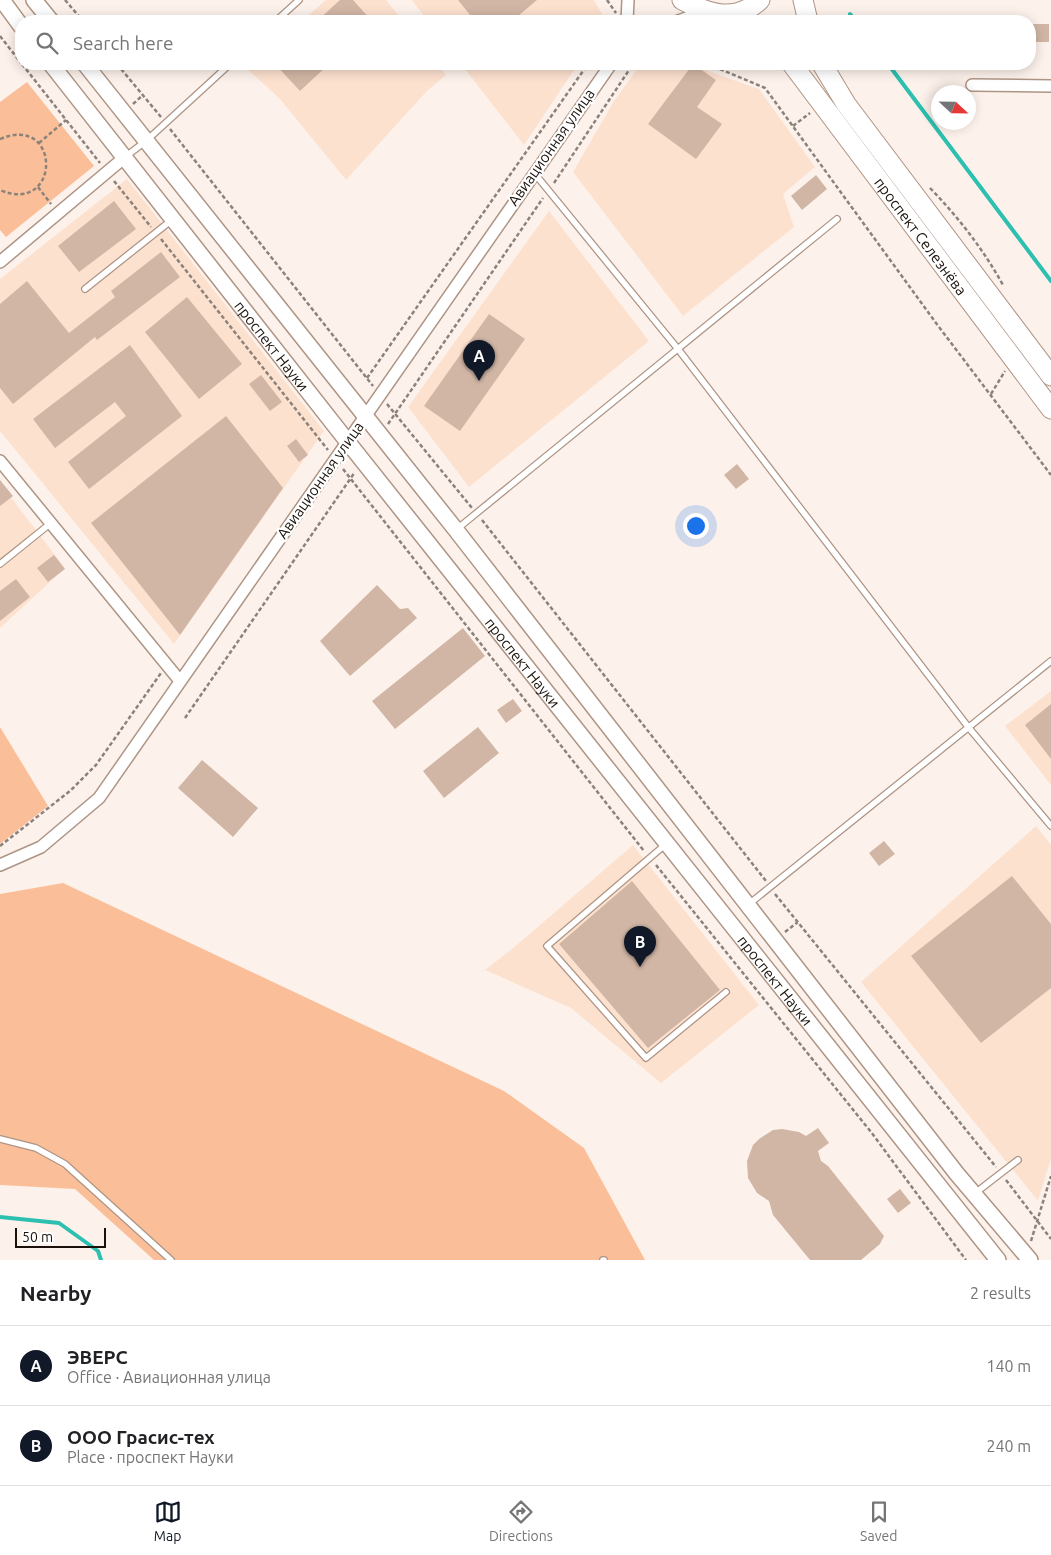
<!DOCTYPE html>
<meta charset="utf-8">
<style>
body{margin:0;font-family:Ubuntu,sans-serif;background:#f2f2f2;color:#202124}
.compass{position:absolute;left:931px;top:85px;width:45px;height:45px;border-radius:50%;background:#fff;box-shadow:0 2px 12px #0003;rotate:112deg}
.scale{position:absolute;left:15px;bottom:12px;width:91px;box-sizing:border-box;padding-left:5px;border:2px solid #1a110b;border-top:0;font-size:14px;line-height:18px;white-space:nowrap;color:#1a110b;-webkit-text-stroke:4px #fff;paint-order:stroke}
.you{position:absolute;left:695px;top:525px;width:18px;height:18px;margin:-12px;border:4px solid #fff;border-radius:50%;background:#1a73e8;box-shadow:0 0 0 8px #1a73e833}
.badge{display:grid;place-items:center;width:32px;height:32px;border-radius:50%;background:#111827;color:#fff;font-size:16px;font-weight:700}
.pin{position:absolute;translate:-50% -41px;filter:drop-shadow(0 1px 2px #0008)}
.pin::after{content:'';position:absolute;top:26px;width:18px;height:15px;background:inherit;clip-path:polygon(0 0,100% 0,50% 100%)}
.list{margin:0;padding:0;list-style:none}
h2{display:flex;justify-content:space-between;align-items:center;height:65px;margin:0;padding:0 20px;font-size:21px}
h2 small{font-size:16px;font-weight:400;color:#757577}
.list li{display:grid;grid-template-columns:32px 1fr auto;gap:15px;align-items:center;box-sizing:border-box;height:80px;padding:0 20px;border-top:1px solid #e0e0e0}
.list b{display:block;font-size:19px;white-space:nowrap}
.list p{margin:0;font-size:16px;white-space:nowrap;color:#757577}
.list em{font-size:16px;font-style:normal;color:#757577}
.icon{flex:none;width:28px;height:28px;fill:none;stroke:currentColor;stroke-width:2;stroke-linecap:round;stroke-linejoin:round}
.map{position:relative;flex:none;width:1051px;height:1260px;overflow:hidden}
.search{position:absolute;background:#fff;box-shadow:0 2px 12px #0003;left:15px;right:15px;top:15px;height:55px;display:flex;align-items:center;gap:12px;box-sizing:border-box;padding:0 18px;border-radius:20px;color:#757577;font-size:19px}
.sheet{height:225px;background:#fff}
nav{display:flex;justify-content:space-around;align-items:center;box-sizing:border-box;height:70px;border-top:1px solid #e0e0e0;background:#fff;font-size:14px;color:#757577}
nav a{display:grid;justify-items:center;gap:2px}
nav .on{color:#111827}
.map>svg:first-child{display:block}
</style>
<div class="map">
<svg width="1051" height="1260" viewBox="0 0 1051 1260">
<rect width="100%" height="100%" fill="#fdf2eb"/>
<path fill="#fde1cf" d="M326,0H386L403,21H302Z
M412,0H594L606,21H428Z
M254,64H437L446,75L427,91L346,180L280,99L247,69Z
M461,64H578L524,145Z
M641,64H688L759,89L815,167L783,194L794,227L683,316L573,172L614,101Z
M127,179L324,431L174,644L0,431V279Z
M549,211L649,341L469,487L408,407Z
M0,483L65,568L0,628Z
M1051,691V785L1005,726Z
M1036,826L1051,845V1159L1038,1201L861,982Z
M633,845L759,1005L661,1083L571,1008L485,970L512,949Z"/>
<path fill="#fabf99" d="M27,82L94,166L6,237L0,230V102Z
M0,727L48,806L0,844Z
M63,883L504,1091L584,1148L645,1260H154L75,1189L0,1185V894Z"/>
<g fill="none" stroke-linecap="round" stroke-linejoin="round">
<path stroke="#2dc0b0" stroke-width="4" d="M850,14L856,21
M888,64L1051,281
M0,1217L59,1223L98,1251L101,1260"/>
</g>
<path fill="#d1b6a5" d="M340,0H353L372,21H317Z
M458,0H537L512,21H475Z
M1030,24H1049V42H1030Z
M275,64H329L300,91Z
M693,64L716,80L697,107L722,124L696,159L648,124Z
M816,175L827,189L802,210L791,196Z
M114,201L136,229L79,272L58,246Z
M161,252L180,277L97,340L95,337L13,404L0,388V304L27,281L69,333L115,297L111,291Z
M187,297L242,364L199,399L145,332Z
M489,314L525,339L460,431L424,406Z
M130,345L182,416L89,489L68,462L126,416L115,402L55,448L33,419Z
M261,375L282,402L270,411L249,384Z
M226,416L283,488L180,635L91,523Z
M296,439L308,455L299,462L287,446Z
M737,464L749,479L736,489L724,475Z
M0,480L13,496L0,506Z
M54,555L65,569L48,582L37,568Z
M16,579L30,597L0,621V591Z
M377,585L400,609L408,608L417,618L350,676L320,641Z
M463,628L485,656L395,729L372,701Z
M513,699L522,711L506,723L497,710Z
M1051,704V759L1025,725Z
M478,727L499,753L444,798L423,771Z
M202,760L258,808L233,837L178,788Z
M884,841L895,854L879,866L869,853Z
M1012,876L1051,924V988L981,1043L911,956Z
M632,881L720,990L648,1048L559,944Z
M818,1128L829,1143L818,1151L821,1161L828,1166L884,1236L880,1244L861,1260H810L773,1215L769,1201L757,1193L748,1178L747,1161L753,1145L759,1139L773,1130L782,1129L799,1132L806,1136Z
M900,1189L911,1203L898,1213L887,1199Z"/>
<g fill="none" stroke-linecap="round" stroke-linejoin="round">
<g stroke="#ae9484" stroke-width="8">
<path id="service" d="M276,21L299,0
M125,157L146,141L230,64
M535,174L678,349L969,728L1051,826
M85,289L173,219
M457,529L837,219
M0,564L51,523
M666,844L547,946L646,1058L726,992
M749,904L1051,661
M0,1139L36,1148L65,1164L171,1260
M974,1194L1018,1160
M603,1260H604"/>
</g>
<g stroke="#ae9484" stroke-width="14">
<path id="minor" d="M627,21L628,0
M678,21L704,12
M972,85L1051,86
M0,262L125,157
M0,461L180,681
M0,865L41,847L99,798L611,64"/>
</g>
<g stroke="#ae9484" stroke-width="18">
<g id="tertiary">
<path d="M2,0L21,26"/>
<path d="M34,0L51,21"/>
<path id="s1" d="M51,64L347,441L998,1260"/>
<path d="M85,64L456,530L957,1174L1030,1260"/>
</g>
</g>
<g stroke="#ae9484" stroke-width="21">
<g id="primary">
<path d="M682,0C709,14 735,23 760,0"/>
<path d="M803,0L808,21"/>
<path id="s2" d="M792,64L1051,409"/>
<path d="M822,64L846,104L1051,376"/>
</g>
</g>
<path stroke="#8c827c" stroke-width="2.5" stroke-dasharray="4 2.5" stroke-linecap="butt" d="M65,0L83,21
M607,0L616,13
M0,36L21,63
M22,64L100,163
M117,64L161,117
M708,64L765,88L936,323L1051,475
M133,104L143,95
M793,126L810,113
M170,129L373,386
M0,139C62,113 61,216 0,190
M39,143L66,120
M114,181L151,227
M554,183L633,64
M38,187L51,204
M930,188C959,218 983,249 1003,285
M161,239L328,450
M367,378L588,64
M991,394L1005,371
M387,404L472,508
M388,424L543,198
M343,469L644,851
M482,520L766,881
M185,718L355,472
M0,846L70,791L96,765L161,673
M656,865L871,1132L966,1260
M775,894L996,1167
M785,932L798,922
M1006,1180L1051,1239
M1031,1241L1051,1176"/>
<use href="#service" stroke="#fff" stroke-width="5.5"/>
<use href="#minor" stroke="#fff" stroke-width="11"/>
<use href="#tertiary" stroke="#fff" stroke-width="15"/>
<use href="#primary" stroke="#fff" stroke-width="19"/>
</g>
<g text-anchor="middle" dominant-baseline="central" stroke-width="4.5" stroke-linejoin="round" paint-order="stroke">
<g font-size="15" fill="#1a110b" stroke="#fff">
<text transform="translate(551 147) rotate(-55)">Авиационная улица</text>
<text stroke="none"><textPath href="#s2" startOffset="215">проспект Селезнёва</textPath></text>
<text stroke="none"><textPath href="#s1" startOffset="358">проспект Науки</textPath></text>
<text transform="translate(320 480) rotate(-55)">Авиационная улица</text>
<text stroke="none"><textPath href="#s1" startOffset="762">проспект Науки</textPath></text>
<text stroke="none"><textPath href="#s1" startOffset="1168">проспект Науки</textPath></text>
</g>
</g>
</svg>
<svg class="compass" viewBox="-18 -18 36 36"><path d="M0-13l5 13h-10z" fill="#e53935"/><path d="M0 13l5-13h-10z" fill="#757577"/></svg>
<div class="scale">50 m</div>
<div class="you"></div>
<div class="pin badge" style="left:479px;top:381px">A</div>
<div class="pin badge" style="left:640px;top:967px">B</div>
<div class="search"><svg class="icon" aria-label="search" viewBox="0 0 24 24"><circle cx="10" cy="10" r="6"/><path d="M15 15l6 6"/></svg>Search here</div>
</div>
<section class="sheet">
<h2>Nearby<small>2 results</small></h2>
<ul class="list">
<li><span class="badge">A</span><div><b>ЭВЕРС</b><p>Office · Авиационная улица</p></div><em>140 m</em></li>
<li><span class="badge">B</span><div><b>ООО Грасис-тех</b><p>Place · проспект Науки</p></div><em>240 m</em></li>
</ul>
</section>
<nav>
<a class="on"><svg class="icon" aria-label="map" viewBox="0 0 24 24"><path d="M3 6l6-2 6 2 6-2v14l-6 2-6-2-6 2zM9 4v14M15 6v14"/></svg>Map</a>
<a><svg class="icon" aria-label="directions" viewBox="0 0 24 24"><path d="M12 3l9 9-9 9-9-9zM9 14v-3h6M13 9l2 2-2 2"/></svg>Directions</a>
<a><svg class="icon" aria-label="saved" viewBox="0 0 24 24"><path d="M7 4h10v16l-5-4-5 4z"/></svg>Saved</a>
</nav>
